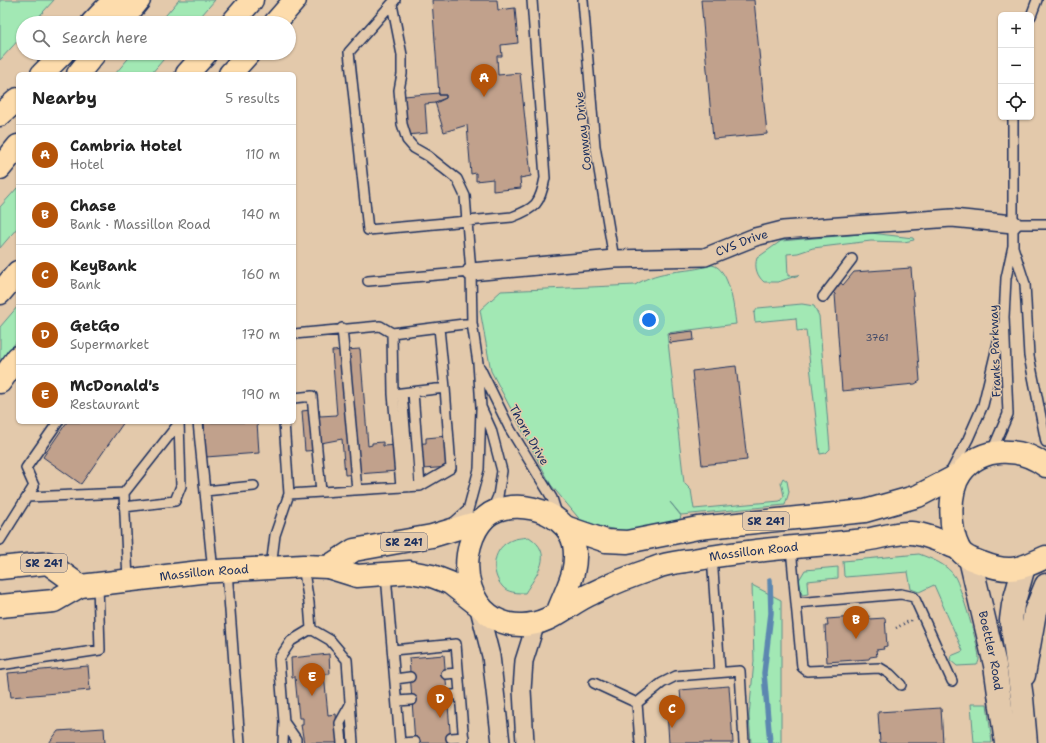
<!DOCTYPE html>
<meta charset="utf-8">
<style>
body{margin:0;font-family:"Shantell Sans",sans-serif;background:#f2f2f2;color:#222}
.controls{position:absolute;right:12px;top:12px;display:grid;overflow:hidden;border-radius:6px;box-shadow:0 1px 3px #0004}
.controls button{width:36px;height:36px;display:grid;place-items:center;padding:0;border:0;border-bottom:1px solid #e0e0e0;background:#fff;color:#222;font:20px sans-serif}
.you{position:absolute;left:649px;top:320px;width:14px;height:14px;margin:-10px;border:3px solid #fff;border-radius:50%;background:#1a73e8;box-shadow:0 0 0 6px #1a73e833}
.badge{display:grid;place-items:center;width:26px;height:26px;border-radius:50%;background:#b45309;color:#fff;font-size:13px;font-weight:700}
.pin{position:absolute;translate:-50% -33px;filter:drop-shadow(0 1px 2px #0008)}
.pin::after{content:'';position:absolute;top:21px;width:14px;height:12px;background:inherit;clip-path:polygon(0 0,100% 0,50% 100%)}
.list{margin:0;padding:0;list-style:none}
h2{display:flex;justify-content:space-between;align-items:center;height:52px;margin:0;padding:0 16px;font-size:17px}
h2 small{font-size:13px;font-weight:400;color:#767676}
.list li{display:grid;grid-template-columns:26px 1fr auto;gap:12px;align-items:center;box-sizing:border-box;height:60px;padding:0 16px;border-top:1px solid #e0e0e0}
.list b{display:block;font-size:15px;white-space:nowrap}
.list p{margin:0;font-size:13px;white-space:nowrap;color:#767676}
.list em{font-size:13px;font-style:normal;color:#767676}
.icon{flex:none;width:22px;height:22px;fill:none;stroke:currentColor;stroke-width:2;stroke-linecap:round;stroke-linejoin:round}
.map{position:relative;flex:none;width:1046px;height:743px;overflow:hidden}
.search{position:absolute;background:#fff;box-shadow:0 1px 3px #0004;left:16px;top:16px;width:280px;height:44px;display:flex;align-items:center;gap:10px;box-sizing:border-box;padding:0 14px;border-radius:22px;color:#767676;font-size:15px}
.panel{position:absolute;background:#fff;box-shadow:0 1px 3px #0004;left:16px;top:72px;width:280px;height:352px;border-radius:6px}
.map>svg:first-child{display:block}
</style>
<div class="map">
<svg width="1046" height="743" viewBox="0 0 1046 743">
<rect width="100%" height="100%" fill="#e3c9ab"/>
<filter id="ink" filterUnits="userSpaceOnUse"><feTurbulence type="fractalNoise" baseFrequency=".025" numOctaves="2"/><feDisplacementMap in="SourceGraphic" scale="8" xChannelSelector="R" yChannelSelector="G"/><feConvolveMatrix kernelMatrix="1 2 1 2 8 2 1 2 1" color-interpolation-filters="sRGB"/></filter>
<g filter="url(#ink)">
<path fill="#a2e8b4" stroke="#5e8c89" d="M0,0H54L33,23H23V35L0,60Z
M179,0H215L195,23H159Z
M133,53H169L151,74H115Z
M18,187V227L0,248V207Z
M871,233L913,238L914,240L904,242L871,241L813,248L798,253L787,254L788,276L799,275L778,282H764C757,276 754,267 757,258L781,241Z
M712,265C730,268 734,309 736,324L667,333L684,483L691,490L694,509L780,501L784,496L781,482L783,478L787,481L789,492L785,505L681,515L670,502L681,516L678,524L628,533L582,522L551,485L491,371L480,310L501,291L635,285C662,268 683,274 712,265Z
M802,304L814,306L819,316L830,449L826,453L820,454L806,330L797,331L796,318L755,322L754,313L758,308Z
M18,306V339L0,365V327Z
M529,537C555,554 537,574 525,593C518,593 507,593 502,586C491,573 492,551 508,542C514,538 522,538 529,537Z
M919,554C932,559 947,564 955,577C960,585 980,650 979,659C979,661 978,663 977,665L957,666L950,660L951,656L963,651L934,585L919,592L911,589L908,572L845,577L844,576L843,561Z
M838,567V578L807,581L808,594L802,595L799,580L805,570Z
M752,585L781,600V743H751L749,716L754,661Z
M971,704H987L992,743H974Z"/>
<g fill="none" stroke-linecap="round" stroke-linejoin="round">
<path stroke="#5c87b0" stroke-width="5.5" d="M770,743L764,673L771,613L770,580"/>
</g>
<path fill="#c1a18c" stroke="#1b2f5e" d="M432,0H497L498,10L515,8L518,43L501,45L502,56H497L498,75L520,73L531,176L520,178L521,188L493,191V179L476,181V173L471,174L467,125L444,132L435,102L446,98V95H439Z
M701,0H754L767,134L713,139Z
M439,93V95H446V98L436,103L425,104L427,133L407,135L404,96Z
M911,268L920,381L915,384L842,391L835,294L826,285L833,276L843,285L854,272Z
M693,331L694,340L670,343L669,334Z
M360,349L368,446L372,445V443L383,442V446L426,443V438L447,436L449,467L345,475L342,439L321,443V450L305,451L302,411L319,409L320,416L337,415L332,351Z
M736,366L747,460L702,465L692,371Z
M67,422H124L81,484L43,457Z
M204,422H257L259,453L206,457Z
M869,616V619L885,618L887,646L883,647L884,649L876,650L877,656L870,657L869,659L827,662L825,626H828L827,619Z
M329,654L330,674H324L328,715L336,714L338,743H304L301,725H303V718H299L295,677H292L291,658Z
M444,655L451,743H415L409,658Z
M88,666L90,690L11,697L8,673Z
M729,686L733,743H669L667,710H674V702L681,701L680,690Z
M941,708L943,743H880L878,712Z
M104,728L105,743H49L58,731Z"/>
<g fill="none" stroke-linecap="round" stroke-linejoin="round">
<g stroke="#1b2f5e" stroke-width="12">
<path id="lane" d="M395,0L349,52L368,230L512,217C536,208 540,204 545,178L532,0
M583,0L595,146L614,259
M392,4L402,55V74L399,90L402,124L407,140L414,148L428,156L457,179L465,196L471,272L472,323L478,363L481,407L491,429L502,471L498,496L492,510
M1031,16L1037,0
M1013,224H1046
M1013,247L1025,284L1029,356L1046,442
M368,281L471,272
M823,297L852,259
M342,328L357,490
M392,333L393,394
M294,334L380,326L392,333L472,323
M480,368L510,429L552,498L558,517
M413,392L420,486
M402,393L410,487
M294,398L312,396L321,492
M198,422L213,572
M992,451L1008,414L1004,317L1006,278L1013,246V117
M950,473L968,439L983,405L1002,326
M401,487L393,394L445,388
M205,491L254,486
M289,494L420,486L451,468L445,388L439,328
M27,497L124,493
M124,507L175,501L181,486L179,422
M452,524L468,510L479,469L481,409
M0,540L34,486L26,468L58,422
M791,548L796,603L901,594L914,597L952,681
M712,556L720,672
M303,566L309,603L311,629
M271,567L275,535L289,494L284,422
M227,571L240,743
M386,575L400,743
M128,580L124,493L179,423
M796,603L802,667L807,671L880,668L890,674L901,685
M311,629L330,640L347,660L353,743
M393,650L456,644L464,743
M0,665L100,650L98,584
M446,674L458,673
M395,679L410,677
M594,683L637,703L640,743
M447,696L460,694
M397,701L412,700
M637,703L662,683L676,676L740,671L744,743
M284,722L296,739V743
M451,738L464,737
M283,743L284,722L279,659L291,641L311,629
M342,743L340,723L350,705
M402,743L415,742"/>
</g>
<g stroke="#1b2f5e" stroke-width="20">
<g id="street">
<path id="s1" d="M471,272L614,259L705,257L755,237L783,230L952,218L1013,224"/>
<path d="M478,605L491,656L501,743"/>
<path d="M525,743L522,690L524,661L536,623"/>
</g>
</g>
<g stroke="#1b2f5e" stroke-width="25">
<g id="secondary">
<path id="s2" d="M970,559L995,665L1006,743"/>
<path d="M1024,567L1013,605L1011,620L1022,698L1026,743"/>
<path d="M1024,675L1035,612L1046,585"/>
</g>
</g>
<g stroke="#1b2f5e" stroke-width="25">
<g id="primary">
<path d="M1046,466C1021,447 982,445 961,473C948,491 949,530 959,549C964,558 974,560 982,563C1010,574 1020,569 1046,557"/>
<path d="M568,528L606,541L627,542L698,528L865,511L918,496L960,474"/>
<path d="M328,567L354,550L432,536L482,521"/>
<path d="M0,568L48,563L80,586"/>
<path id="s3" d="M0,606L54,601L80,586L98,584L200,572L303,566L328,567L357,576L410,572L432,576L450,583L478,605"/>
<path id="s4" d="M557,614C566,589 579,572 574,544C566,508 504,493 481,522C453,560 468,626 522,625C550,625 569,603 593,593C613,583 634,575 655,568C666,563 680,562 693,560C749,549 807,547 864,540C879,538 896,532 911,533C927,534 944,543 959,549"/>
</g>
</g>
<g stroke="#1b2f5e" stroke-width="25">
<path id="highway" d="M92,23L114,0
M120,23L139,0
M232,23L252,0
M275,23L295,0
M42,74L63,53
M78,74L95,53
M187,74L206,53
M230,74L249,53
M0,115L18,99
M0,168L18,146
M0,293L18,272
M0,382L18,357"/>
</g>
<path stroke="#1b2f5e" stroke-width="2.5" stroke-dasharray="1 3" stroke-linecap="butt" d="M896,628L911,620"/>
<use href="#lane" stroke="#e3c9ab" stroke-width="9"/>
<use href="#street" stroke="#e3c9ab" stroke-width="17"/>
<use href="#secondary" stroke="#e3c9ab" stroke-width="22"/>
<use href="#primary" stroke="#fddcac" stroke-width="22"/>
<use href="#highway" stroke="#fddcac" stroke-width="22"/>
</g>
</g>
<g text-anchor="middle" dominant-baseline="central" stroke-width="3" stroke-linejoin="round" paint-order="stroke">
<g font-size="10" fill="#444c6a">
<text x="877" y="337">3761</text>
</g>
<g fill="#e3c9ab" stroke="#575d75" stroke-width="1">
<rect x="743" y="512" width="46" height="18" rx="3"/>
<rect x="381" y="533" width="46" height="18" rx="3"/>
<rect x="21" y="554" width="46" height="18" rx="3"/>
</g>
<g font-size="11" font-weight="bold" fill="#1b2f5e">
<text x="766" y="521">SR 241</text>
<text x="404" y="542">SR 241</text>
<text x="44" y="563">SR 241</text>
</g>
<g font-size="12" fill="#1b2f5e" stroke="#e3c9ab">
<text transform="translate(583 131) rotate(-96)">Conway Drive</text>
<text stroke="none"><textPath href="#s1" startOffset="274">CVS Drive</textPath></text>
<text transform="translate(995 351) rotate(-92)">Franks Parkway</text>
<text transform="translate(529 435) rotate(60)">Thorn Drive</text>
<text stroke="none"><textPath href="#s4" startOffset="570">Massillon Road</textPath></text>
<text stroke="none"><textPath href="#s3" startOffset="209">Massillon Road</textPath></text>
<text stroke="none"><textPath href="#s2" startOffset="94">Boettler Road</textPath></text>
</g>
</g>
</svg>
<div class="controls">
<button>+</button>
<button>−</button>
<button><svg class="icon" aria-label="locate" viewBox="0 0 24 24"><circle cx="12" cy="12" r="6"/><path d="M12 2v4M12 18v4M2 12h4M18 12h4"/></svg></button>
</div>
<div class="you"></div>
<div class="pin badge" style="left:484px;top:97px">A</div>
<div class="pin badge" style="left:856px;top:639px">B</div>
<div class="pin badge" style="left:672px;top:728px">C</div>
<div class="pin badge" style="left:440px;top:718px">D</div>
<div class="pin badge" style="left:312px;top:696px">E</div>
<div class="search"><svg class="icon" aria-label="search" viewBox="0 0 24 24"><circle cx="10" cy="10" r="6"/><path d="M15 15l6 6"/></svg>Search here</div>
<section class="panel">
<h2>Nearby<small>5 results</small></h2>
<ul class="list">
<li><span class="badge">A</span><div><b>Cambria Hotel</b><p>Hotel</p></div><em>110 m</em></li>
<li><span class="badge">B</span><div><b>Chase</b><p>Bank · Massillon Road</p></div><em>140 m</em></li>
<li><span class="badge">C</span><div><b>KeyBank</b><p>Bank</p></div><em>160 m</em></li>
<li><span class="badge">D</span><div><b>GetGo</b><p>Supermarket</p></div><em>170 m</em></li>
<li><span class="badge">E</span><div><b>McDonald's</b><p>Restaurant</p></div><em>190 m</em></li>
</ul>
</section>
</div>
